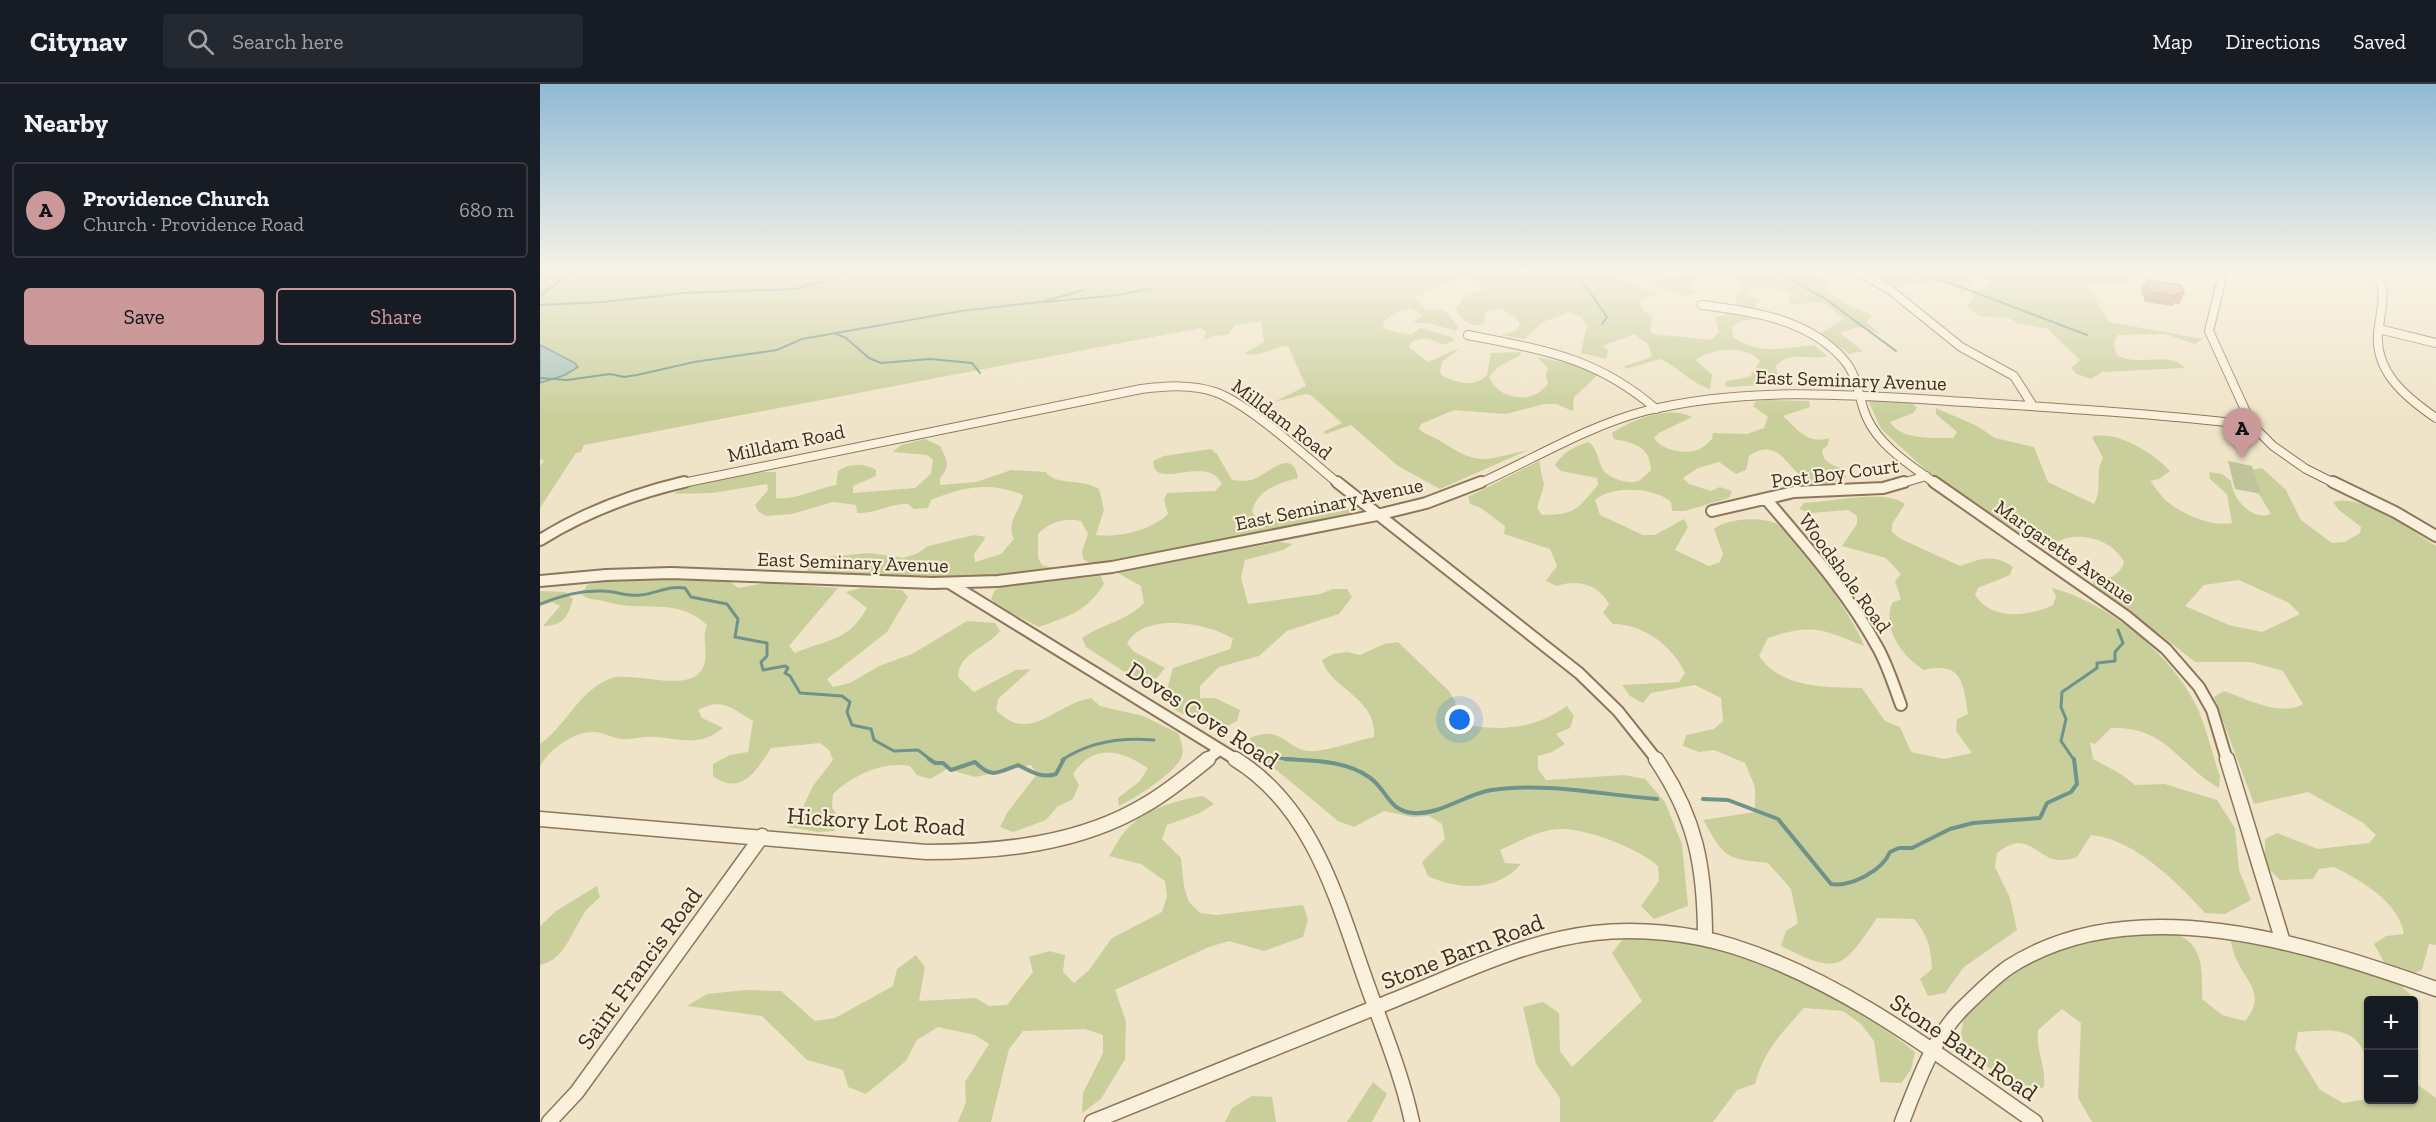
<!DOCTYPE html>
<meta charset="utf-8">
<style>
body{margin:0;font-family:"Zilla Slab",serif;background:#242831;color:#f1f3f6}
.controls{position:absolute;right:18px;bottom:18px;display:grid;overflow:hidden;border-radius:6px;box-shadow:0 2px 4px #0004}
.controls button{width:54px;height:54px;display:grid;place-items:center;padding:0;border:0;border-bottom:2px solid #363941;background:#171b24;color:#f1f3f6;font:30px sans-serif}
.you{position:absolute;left:920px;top:636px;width:21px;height:21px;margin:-15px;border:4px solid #fff;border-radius:50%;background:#1a73e8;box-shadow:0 0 0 9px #1a73e833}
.badge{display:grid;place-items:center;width:39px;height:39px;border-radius:50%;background:#cc999b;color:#111;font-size:20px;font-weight:700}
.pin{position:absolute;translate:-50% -50px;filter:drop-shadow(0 2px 3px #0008)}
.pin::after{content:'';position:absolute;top:32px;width:21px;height:18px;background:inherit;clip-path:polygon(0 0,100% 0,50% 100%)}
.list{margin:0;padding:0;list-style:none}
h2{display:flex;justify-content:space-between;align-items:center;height:78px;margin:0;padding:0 24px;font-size:26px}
h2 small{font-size:20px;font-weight:400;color:#9ea1a6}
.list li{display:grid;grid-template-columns:39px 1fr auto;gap:18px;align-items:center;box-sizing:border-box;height:96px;margin:0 12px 12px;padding:0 12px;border:2px solid #363941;border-radius:6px}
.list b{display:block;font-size:22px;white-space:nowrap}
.list p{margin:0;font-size:20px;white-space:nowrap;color:#9ea1a6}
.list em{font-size:20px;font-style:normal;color:#9ea1a6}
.actions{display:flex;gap:12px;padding:18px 24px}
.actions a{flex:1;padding:14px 0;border:2px solid #cc999b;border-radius:6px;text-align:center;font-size:21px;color:#cc999b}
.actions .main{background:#cc999b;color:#111}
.icon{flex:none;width:33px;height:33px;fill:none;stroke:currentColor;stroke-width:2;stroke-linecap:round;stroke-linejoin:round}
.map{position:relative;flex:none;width:1896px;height:1038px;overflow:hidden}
header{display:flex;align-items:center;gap:36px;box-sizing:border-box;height:84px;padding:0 30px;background:#171b24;border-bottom:2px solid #363941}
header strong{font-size:28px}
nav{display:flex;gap:33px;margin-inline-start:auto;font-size:21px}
.search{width:420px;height:54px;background:#242831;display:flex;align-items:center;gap:15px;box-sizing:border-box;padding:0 21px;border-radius:6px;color:#9ea1a6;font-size:22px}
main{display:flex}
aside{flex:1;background:#171b24}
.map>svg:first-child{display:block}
</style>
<header>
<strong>Citynav</strong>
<div class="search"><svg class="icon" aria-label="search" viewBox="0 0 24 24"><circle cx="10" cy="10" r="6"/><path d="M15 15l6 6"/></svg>Search here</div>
<nav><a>Map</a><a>Directions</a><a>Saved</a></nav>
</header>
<main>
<aside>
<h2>Nearby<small></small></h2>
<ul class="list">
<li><span class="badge">A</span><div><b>Providence Church</b><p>Church · Providence Road</p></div><em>680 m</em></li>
</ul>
<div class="actions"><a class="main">Save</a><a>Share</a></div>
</aside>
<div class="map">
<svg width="1896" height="1038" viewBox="0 0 1896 1038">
<rect width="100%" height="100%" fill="#f0e4c8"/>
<path fill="#c9cf9b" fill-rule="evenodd" d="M0,188H1088L1082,192V195L1119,212H1107L1099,216L1104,227L1112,233L1110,247L1114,250L1171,256L1179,248L1175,233L1187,230L1215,235L1200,237L1192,243L1193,253C1221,272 1242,264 1274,261L1287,272C1269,277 1251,266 1236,282L1239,300L1189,303L1185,302L1186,297L1210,293L1220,277C1205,261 1173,263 1156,276L1172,291L1170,305C1150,299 1139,283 1120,275L1086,285L1084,282L1110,274L1112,271L1108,260L1094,250L1063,262L1068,267L1066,275L1041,269L1047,242L1041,233L1030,228L1003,238L984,255L962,251L977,246L980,239C972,228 958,221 946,228L944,240C930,245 922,236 915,224L921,219V214L942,206C927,182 893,204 876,213L886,225L904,226L919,243L915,247L888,239H872L883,231L871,224L856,228L844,237L843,245L871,251L880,244L912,253L915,256L903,261C889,254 886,252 871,258L869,263L888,278L921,263L902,278L900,288L903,292C918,299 934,304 947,291L951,269L980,268L981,271L958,283L949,292C957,316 994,322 1008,299L1006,292L1008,284L997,273L1036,281L1058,291L1034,313L1033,327L1016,320H1004L966,330L914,326L881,340L879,345C885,351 892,352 899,356C940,383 942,376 988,366L900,405L858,382L811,341L786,350L783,348L802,339L771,311L766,310L734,318L766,302L748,262C735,262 716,275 705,269L724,258L721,237L695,241L688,251L672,252L664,256L666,247L660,244L44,361L41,368L36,369L0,424V382L4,377L0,375Z
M1143,188H1277L1290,198L1287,207L1310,222L1333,232L1326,238L1341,250L1319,243L1302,248L1301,250L1323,267L1309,270L1281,249L1304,235L1286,220L1273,218L1251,221L1249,219L1251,210C1239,205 1214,195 1205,209L1221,217L1212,224L1199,221L1195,215L1201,203C1193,186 1164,186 1151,199L1153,205L1175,215L1158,209L1145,212L1110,200Z
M1328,188H1589L1588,199C1575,204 1560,197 1547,201L1569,238L1663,255L1655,260L1625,250L1577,251L1574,260L1576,270C1597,285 1627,265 1645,284L1562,288L1551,295L1537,290L1531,284L1540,276L1508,245L1477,239L1469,234L1439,232L1426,222L1434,215L1433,207L1447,202L1448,198L1433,189L1431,200L1423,210L1403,196L1356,203Z
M1327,314L1371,318L1377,324L1373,329L1350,338C1361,356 1393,354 1413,354L1417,348L1396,330V324L1437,342L1455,354L1494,363L1508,398L1554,420C1563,404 1554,390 1563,374L1552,353C1576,345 1615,370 1630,387L1619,395L1610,397C1616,404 1622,414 1629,419C1644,431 1673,443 1692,439L1687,410L1670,395L1669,388L1682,390L1691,397C1693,416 1712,437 1731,430L1717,407L1712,386L1722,384L1746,406L1761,436L1792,459L1805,458L1820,449L1821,443L1799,426L1793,418C1820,408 1873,447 1896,462V861L1889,860L1882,886L1868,891L1844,878L1834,860L1846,852L1864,850C1858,817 1822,797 1794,783L1779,785L1773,795L1740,796L1725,781V755L1737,749L1778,765L1829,759L1836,751L1822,738L1768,708L1714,720L1674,613L1684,607C1707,615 1740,633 1763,620L1743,587L1711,578H1655L1621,551L1554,506L1553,497C1567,494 1579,494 1584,478C1571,452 1527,443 1507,466L1388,388L1341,345ZM1699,496L1749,519L1760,530L1722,548L1689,541L1645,522L1664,501Z
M1226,316L1269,317L1270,323L1243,332C1257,345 1268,361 1289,354L1288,361L1282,366C1283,379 1293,381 1303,385L1306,393C1300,398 1297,398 1289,399C1281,400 1274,401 1266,397C1248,384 1238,352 1209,372L1206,386L1196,390L1179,378L1158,384L1143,394L1149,400L1171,407L1180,403L1192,407L1189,414L1145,427H1132L1131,418C1115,403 1072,401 1055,416L1060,431L1103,451H1115L1144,435L1148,443L1135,466L1169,482L1180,478L1183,470L1174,445C1187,434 1224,432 1239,441C1256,451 1320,543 1324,562C1282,545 1273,539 1228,554L1219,572C1242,605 1286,603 1322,604L1345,637L1360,643L1371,668L1404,675L1432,669L1416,647L1417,635L1428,630C1423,600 1423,577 1384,586C1363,573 1342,546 1352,519L1361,515L1355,497L1361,490L1346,474L1302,462L1317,440V432L1308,426L1271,429L1259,425L1264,419C1290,418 1346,405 1365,420L1352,440V448L1361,455L1420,482C1440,475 1454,469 1473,483L1470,491L1438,504L1435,511C1452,537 1488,533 1513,521L1516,513L1512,504C1566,518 1629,568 1655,619C1666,641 1672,669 1680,693L1679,704C1638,681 1627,642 1571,644L1555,660L1550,658L1553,675L1581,690L1595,701L1625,700L1677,716L1695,744L1699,786L1711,816L1685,830L1665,829C1637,798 1594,755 1551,751L1537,773C1533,774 1527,776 1523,776C1497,778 1490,743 1457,769L1455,783L1470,814L1477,846L1424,883L1405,909L1388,912L1380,895L1392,885C1391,864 1388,851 1374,835L1337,834C1302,886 1298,891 1241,862L1246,847L1258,839L1251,805L1228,779C1184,774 1186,775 1163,736L1215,728V703L1205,679L1174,666L1159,668L1143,662L1146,651L1174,645L1183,637L1181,614L1155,601L1111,609L1103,619L1090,612L1082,601L1139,598L1145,589C1133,562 1103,540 1073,540L1063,529L1069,520C1058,500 1037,495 1017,502L1006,497L1017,482L1010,465L964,450L965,442L941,424L930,420L928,413L999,377L1004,401L997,424L1002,431C1037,430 1036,426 1058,401L1057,394L1021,387L1015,381C1025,367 1033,363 1049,358C1058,366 1057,374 1062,384C1067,394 1090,402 1100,396C1104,393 1108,389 1111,386C1110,362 1094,359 1074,355L1072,349C1093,335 1129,321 1152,333L1119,349L1114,354C1122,367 1146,371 1160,365C1164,363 1169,358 1172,355L1173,349L1207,350L1224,344L1228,333L1213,322L1216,317Z
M385,355L400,362C407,376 411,382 400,394V401L436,398L471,386L506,388C515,402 543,394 559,405L564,426L556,451C578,454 612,446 628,430L624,416L627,409L675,407L682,400C666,368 614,409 613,377L624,372L671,365L677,370L692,396C700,397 708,398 716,394C729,389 753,363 758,394C739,399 718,405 712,427L716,434C736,437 766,433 776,413L786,427L810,424L821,427L773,441L563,480H551L543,475L542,467L548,450L541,437C525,433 509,438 498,450V474L502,481L513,484L510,485L442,494L284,495L267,487L272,478L286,473L329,469L364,474L378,469L388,462L434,451L446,453L434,470L435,478L461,470L474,455C465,439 481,426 483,411C451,397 422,403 391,416L388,424L374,425L368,420C350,419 336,430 317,429L316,421L293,418L252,430L226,432L218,427L215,421L228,406L227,400L173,409L134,410C158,395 208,387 236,388V414C253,417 278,404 296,401L298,387C309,379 324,379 336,386V392L313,402V409L375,404L391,390L393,376L387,371L353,368L361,361Z
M740,458L753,460L743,466L705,476L701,494L708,520L780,510L793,505H807L812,513L799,530L747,547L719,572L679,583L660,602V614H675L700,626L697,637L684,644L669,643L635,626L627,606L633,584L690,565L693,555C667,538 605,528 587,559L593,567L625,584L617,594L603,600L546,563L542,554C562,540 587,537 604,519L601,502L574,487Z
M561,492L564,500C546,528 529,532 499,543L458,522L451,515L455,506L468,501Z
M125,493L191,498L198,504L226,499L298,504L249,562L255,569C287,555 308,558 327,524L306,508L321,504L362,506L368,513L347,548L287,595L293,603L310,599L339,582L372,570L427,537L455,539L460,547C446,565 419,568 418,593L434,608L476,586L491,585L458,615L456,626C490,661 515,620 551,614L560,622L603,632L638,649C641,656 644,665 642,672C637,688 594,715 579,722L578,714L600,697L608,684C581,667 555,658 533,690L539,701L533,715L517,723L506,736L473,748L460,743L467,729L497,690L491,681L435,693L407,685L390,695L377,691L370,682C343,677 313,691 293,710L292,723L298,733L294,747L278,748L249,743L260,729L273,702L293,676L289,666L280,659L231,664C217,686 201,713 173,692V680L190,671L208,668L213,637C191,624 183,613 158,626L162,634L183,644C159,664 140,654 113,653C102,652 92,656 80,655C71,653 62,648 53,648C33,648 10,665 0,682V660C26,642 38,608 69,595C93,585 158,615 165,577C167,564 162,554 167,541C135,511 103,530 64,517C55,515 49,516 42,511L47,501L62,497Z
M0,507L25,508L33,515C28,533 23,542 3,542L20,522L12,518L0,522Z
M858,558L909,607L915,617L918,639C958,648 993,646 1027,622L1034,632L1030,644L1016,650L1025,660L1012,668L998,672V685L1006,696L1084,691L1105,695L1125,718L1142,760L1148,822L1114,835L1101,822L1119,797L1118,782C1099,765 1049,745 1022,745C1002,744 978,758 960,766L965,779L981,780C958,807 920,807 888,792L882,778L905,755L902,740L889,732L872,733L844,727L814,743L798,737L711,665L710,654C745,639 746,669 775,667C794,665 815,657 834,653C837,613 790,605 782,576L793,570L807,568L820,571L844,560Z
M663,712L674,720L660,729L627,741L622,755L641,774L644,803L649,818L660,829L677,831L763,821L768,835L763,853L724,867L689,857L669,863L575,906L586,937L585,975L561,1015L542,1029L543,1009L563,969V951L545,945L483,947L469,965L451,1038H418L426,1018L425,998L449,960L435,951L398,943L377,956L366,977L326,1010L308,1003L303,986L267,976L222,932L147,922L167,910L206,906L241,907L275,937L295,934L353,902L357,885L376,871L385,883L379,917L436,914L449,922L467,921L493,888L489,873L509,867L525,871L523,888L534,899L549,886L572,854L622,828L627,812L625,797L601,780L569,772C575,763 580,752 588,744C605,726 638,715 663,712Z
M57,802L60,813C54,819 47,824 43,831C31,850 24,876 0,881V842L16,827Z
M1600,848C1611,849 1629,846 1639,851C1665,863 1662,891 1662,915L1682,931L1705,937C1732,905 1695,893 1691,857L1758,868L1852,894L1870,910L1872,916H1828V977C1815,940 1792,946 1758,948L1755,965L1780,1006L1803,1019L1828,1015L1874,1016V998L1896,1014V1038H1552L1538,1014L1541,939L1522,925L1498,946C1496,970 1506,978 1504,1003L1486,1009L1427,969L1421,950L1424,932L1446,908L1500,874L1548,856Z
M1118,849C1208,870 1304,910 1375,968L1371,986L1361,999L1340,998L1334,957L1321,940L1303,927L1264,924C1241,950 1224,966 1215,1000L1197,1006L1173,1038H1020V1014L996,980L983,923L1003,918L1019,929L1020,967L1032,983L1102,917L1072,869L1083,855Z
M833,998L847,1010L832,1038H807Z
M712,1012L732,1013L736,1038H685L692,1024Z"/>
<path fill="#bfc49a" d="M1688,377L1712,382L1721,410L1695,405Z"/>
<path fill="#a9c4bc" stroke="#6f938a" stroke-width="1.5" d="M0,261L35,279L38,283L25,291L0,299Z"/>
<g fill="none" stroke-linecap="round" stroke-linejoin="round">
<path stroke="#6f938a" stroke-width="2" d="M1036,188L1067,233L1062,240
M1238,188L1287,216L1356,267
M1371,188L1421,203L1547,251
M0,212L31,188
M505,218L571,212L610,205
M0,221L64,218L144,209L253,205L290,196L308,188
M296,250L306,254L329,274L341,279L390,275L432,279L440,289
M0,294L27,296L70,290L84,293L97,291L154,278L237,266L262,255L421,227L501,218L544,206"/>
<path stroke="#6f938a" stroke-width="3" d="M0,520C21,512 40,506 63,507C76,507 87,513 100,511C116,510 128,501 145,504L151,513L187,520L198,535L195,553L227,559V572L221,578L223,586L245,582L248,584L245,589L250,592L260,609L302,612L310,618L307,628L312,641L331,645L334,656L354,667L378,666L391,676
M737,674L764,676
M522,676C550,657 581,653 614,656
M1534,676L1521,657L1526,635L1521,623L1522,608L1557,584V579L1575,577V568L1583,559L1578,546"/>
<path stroke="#6f938a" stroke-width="4" d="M389,675L395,679H403L411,686L435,678C452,695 457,689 478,681C490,687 502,695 516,690L524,675
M745,675C773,677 805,676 829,693C847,705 848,727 873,729C901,731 925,710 952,706C1006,698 1063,711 1117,715
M1163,715L1188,716L1238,735L1291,800C1311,803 1342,787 1350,768L1359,764H1372L1410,745L1433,739L1500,734L1507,719L1531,708L1537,700L1534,675"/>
<g stroke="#8d765c" stroke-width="10">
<path id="minor-far2" d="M1318,188L1349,205L1421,263L1474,292L1493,322
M1680,188L1681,198L1669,247L1712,341L1733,362L1766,385L1796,400
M1837,188C1846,207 1842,222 1839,242C1831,285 1864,312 1896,334
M1162,221C1211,227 1269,235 1304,276C1319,293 1318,315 1327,334C1340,363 1372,382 1396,400
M1839,245L1896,259
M928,251C1003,266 1056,273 1116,325
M138,400L601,305C626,302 651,300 675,308C711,321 767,374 799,400
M938,400C994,375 1045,343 1105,327C1210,301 1319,311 1426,318C1522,324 1617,330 1712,341
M1359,400L1386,392"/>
</g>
<g stroke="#8d765c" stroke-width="14">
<path id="minor-far1" d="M797,398L1039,589L1078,627L1117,676
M1394,398L1586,532L1626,565L1659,603L1672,626L1687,676
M1793,398L1855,428L1896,452
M1226,415C1267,463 1309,510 1339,566C1348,583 1354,602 1361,621
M1172,427L1254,408L1343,404L1364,398
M0,456C45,428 93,410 144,398
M0,497L66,491L131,489L393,499L458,497L572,483L837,431L886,419L941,398
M411,500L697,676
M666,676L679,666"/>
</g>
<g stroke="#8d765c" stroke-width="17">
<path id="minor" d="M695,675C775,724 798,820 828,903C844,948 862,991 872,1038
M1116,675C1156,734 1165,783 1165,854
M1687,675L1743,858
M0,735L386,768C460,768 540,760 605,721C628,708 648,691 668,675
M9,1038L37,1008L222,752
M552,1038C653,997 753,957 854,916C919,890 984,857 1054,849C1099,844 1150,849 1192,862C1304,897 1400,972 1495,1038
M1362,1038C1377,1000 1392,956 1421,926C1435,912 1453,894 1469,883C1593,803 1769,860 1896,905"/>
</g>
<use href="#minor-far2" stroke="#faf1dc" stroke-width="8"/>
<use href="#minor-far1" stroke="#faf1dc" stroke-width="10"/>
<use href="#minor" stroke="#faf1dc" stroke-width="14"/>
</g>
<path fill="#b2896c" d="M1606,196L1644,210L1639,220L1634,219L1633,222L1605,218L1601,206Z"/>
<path fill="#cf9f7d" stroke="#916f58" stroke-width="1.5" d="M1606,196L1641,201L1644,210L1637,209L1638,212L1610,208Z"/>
<linearGradient id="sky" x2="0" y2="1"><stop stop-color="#8fbad6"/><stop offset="0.56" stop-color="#f8f3e6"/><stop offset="1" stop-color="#f8f3e6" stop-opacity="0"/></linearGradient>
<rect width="1896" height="333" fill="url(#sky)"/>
<g text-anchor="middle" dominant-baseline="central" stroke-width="4.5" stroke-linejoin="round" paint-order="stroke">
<g font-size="20" fill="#3d2e20" stroke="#f7eed8">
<text transform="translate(1311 296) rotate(2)">East Seminary Avenue</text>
<text transform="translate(742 335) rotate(37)">Milldam Road</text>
<text transform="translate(246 359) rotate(-12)">Milldam Road</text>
<text transform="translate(1295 389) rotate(-7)">Post Boy Court</text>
<text transform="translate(789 420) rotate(-12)">East Seminary Avenue</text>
<text transform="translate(1525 468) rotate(35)">Margarette Avenue</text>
<text transform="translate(313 478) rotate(2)">East Seminary Avenue</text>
<text transform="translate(1305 489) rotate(54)">Woodshole Road</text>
</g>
<g font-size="24" fill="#3d2e20" stroke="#f7eed8">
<text transform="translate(663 631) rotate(33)">Doves Cove Road</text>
<text transform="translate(336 737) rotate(4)">Hickory Lot Road</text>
<text transform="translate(922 867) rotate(-21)">Stone Barn Road</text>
<text transform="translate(99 884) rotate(-54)">Saint Francis Road</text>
<text transform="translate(1424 963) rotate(34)">Stone Barn Road</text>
</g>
</g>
</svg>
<div class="controls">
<button>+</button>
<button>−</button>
</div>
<div class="you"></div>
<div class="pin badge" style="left:1702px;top:374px">A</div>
</div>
</main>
